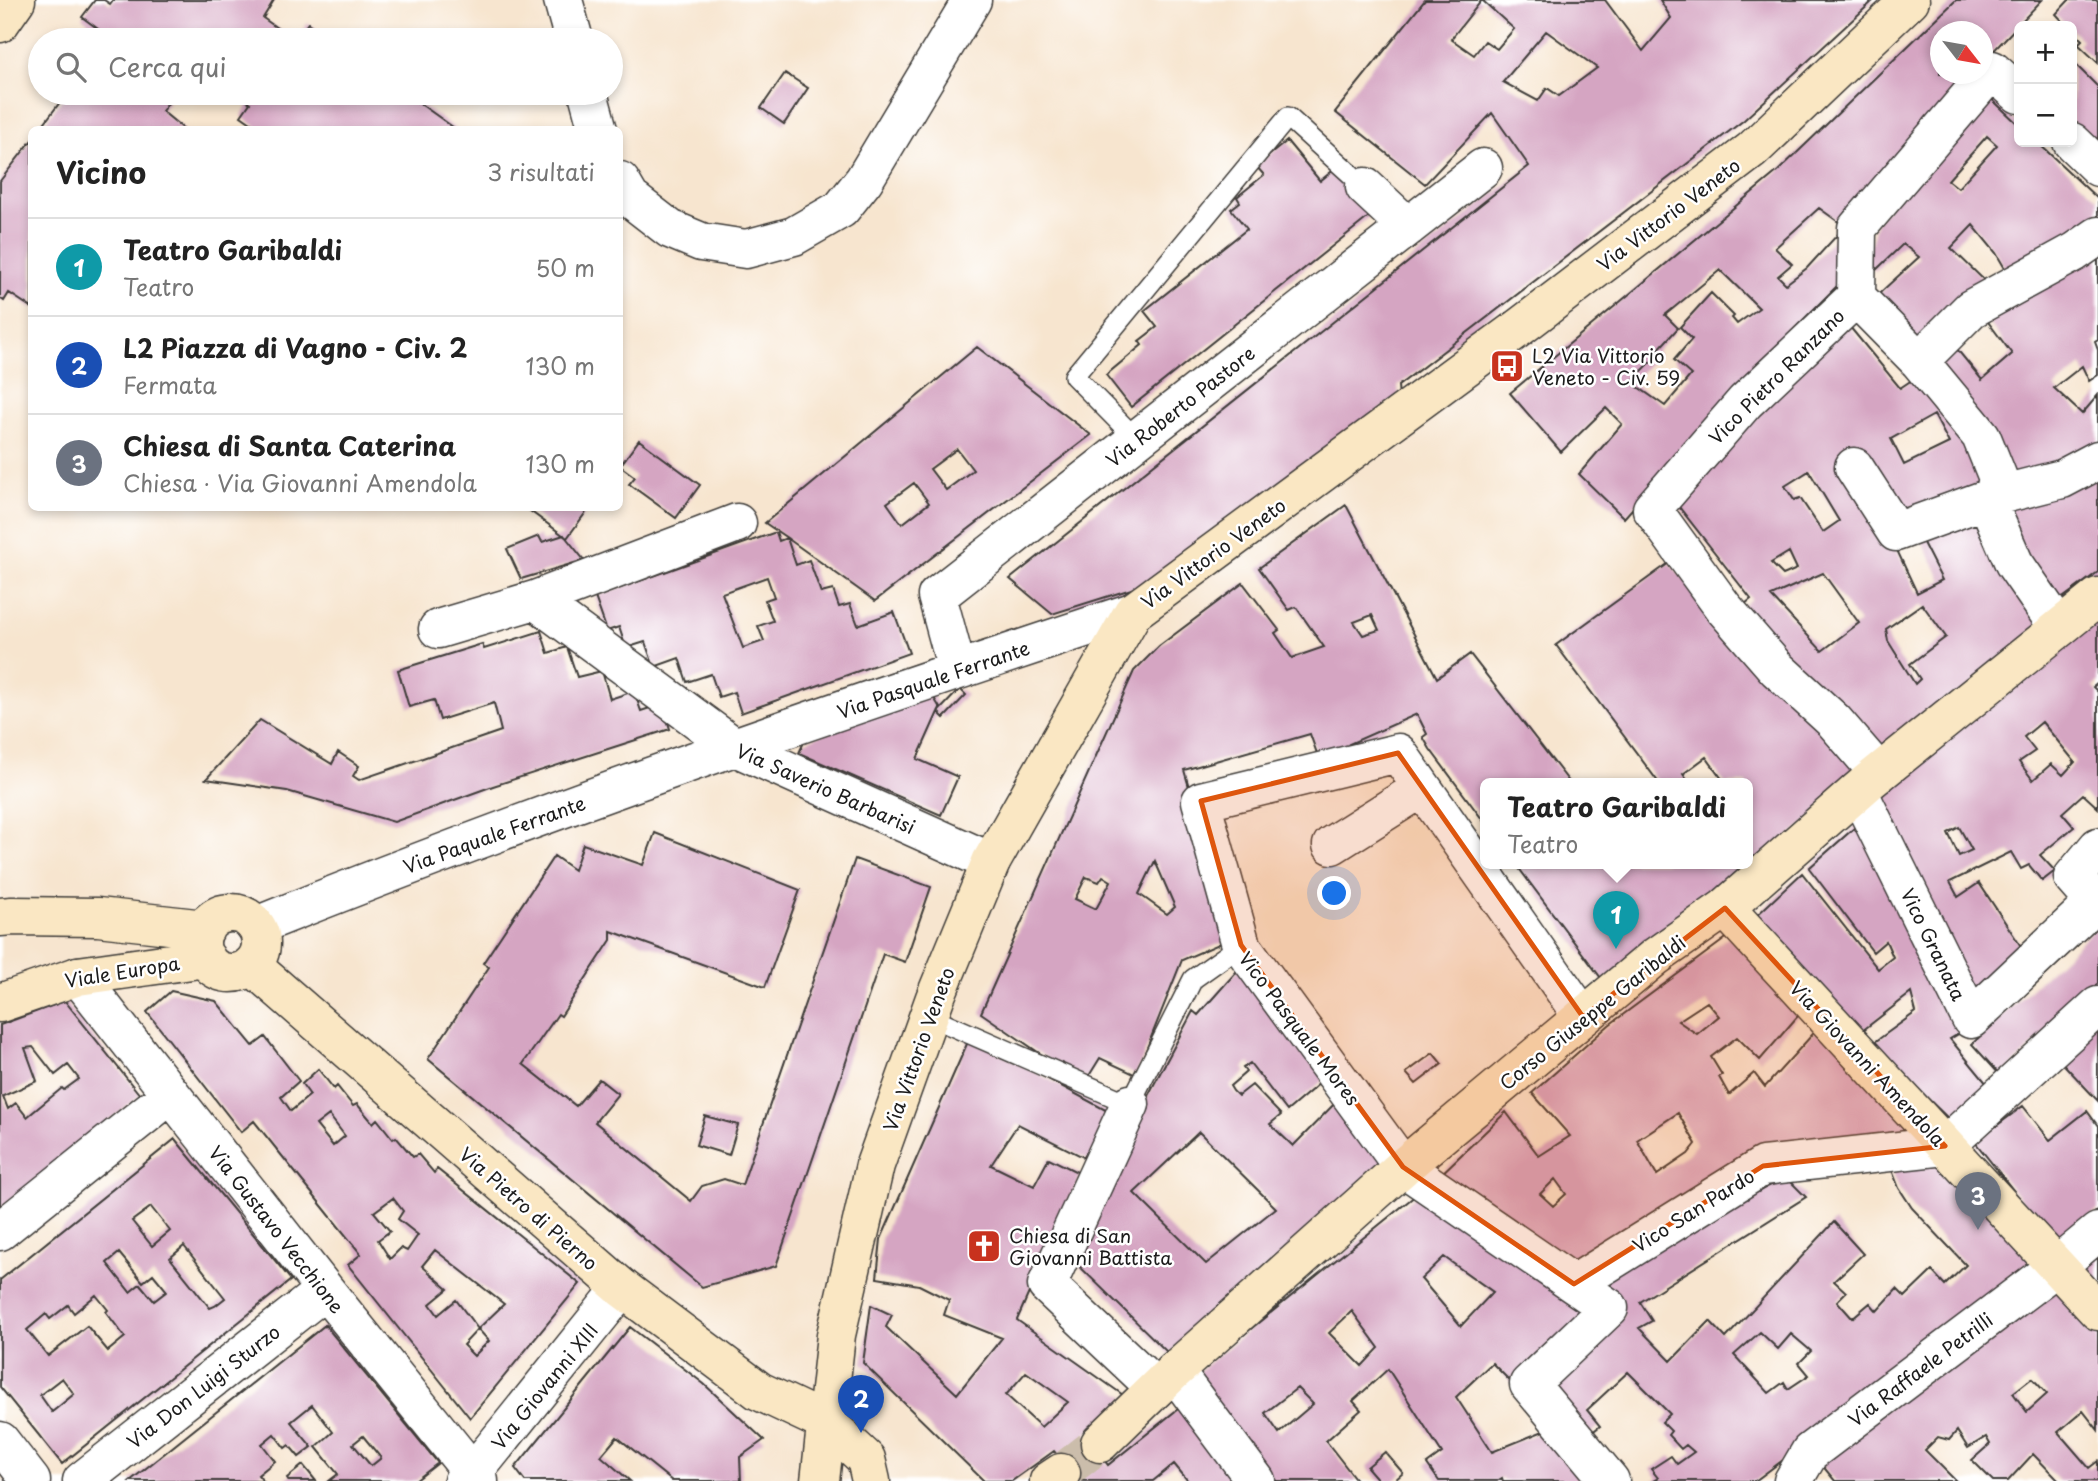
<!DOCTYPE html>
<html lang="it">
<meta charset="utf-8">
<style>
body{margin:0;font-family:"Playpen Sans",sans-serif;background:#f2f2f2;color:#222}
.controls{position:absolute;right:21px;top:21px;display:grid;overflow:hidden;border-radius:10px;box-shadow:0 4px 10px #0003}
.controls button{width:63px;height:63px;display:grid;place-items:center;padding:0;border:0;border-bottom:2px solid #e0e0e0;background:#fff;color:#222;font:35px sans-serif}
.compass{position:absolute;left:1930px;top:21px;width:63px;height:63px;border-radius:50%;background:#fff;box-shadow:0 4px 10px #0003;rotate:121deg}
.you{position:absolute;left:1335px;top:894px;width:24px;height:24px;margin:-18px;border:5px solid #fff;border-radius:50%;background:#1a73e8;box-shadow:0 0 0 10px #1a73e833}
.badge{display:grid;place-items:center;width:46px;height:46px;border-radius:50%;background:#c8321e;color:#fff;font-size:23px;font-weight:700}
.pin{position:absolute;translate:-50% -58px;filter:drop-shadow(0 2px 4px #0008)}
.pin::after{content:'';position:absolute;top:37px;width:24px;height:21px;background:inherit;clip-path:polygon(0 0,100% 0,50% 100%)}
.popup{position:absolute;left:1480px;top:778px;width:273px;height:91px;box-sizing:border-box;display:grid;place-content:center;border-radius:10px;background:#fff;filter:drop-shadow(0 2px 5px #0005);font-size:23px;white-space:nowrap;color:#767676}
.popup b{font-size:26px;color:#222}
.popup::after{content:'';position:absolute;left:50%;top:100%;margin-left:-14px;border:14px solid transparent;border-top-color:#fff}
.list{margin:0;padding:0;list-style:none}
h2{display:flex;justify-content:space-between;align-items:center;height:91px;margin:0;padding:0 28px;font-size:30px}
h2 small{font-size:23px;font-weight:400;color:#767676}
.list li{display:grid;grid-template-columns:46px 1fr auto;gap:21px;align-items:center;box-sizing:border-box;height:98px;padding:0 28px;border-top:2px solid #e0e0e0}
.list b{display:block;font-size:26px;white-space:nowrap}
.list p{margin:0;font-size:23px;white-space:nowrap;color:#767676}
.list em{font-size:23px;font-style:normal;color:#767676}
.icon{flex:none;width:38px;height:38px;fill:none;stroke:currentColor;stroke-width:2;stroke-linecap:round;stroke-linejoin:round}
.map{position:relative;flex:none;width:2098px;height:1481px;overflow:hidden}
.search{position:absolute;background:#fff;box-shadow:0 4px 10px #0003;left:28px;top:28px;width:595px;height:77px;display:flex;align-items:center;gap:18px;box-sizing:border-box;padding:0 24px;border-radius:38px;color:#767676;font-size:26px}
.panel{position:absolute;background:#fff;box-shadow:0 4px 10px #0003;left:28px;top:126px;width:595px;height:385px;border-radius:10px}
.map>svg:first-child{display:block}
</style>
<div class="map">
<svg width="2098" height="1481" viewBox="0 0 2098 1481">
<rect width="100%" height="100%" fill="#fff"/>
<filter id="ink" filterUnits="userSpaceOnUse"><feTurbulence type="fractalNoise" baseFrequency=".0143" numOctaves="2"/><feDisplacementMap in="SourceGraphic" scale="14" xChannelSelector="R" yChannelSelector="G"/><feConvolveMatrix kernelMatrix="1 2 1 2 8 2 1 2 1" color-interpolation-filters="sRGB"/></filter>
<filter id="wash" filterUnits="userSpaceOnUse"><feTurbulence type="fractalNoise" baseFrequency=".00686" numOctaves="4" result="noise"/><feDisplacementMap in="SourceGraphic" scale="28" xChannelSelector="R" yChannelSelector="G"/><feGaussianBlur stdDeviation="1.57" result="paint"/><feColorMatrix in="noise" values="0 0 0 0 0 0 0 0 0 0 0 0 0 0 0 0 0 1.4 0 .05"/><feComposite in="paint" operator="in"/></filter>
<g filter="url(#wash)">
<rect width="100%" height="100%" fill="#f7e5cf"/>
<g id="blocks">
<path fill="#d5a5c2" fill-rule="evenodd" d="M95,0H104L110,4L113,0H274L263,18L294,40H113L82,17Z
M1425,0H1605L1643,51L1671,18L1660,0H1874L1744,120L1398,386L1399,396L1144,585L1052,614L1010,579L1529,166L1492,113L1425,184L1335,112ZM1482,0L1514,29L1497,49L1485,41L1474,55L1451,39ZM1546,31L1597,68L1559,96L1547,88L1538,101L1503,82Z
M1956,0H2042L1983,62V32H1940V74H1972L1844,226L1819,208L1775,248L1792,264L1778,276L1786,284L1807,268L1838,234L1848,275L1768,355L1624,518L1579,474L1622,424L1606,408L1561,452L1510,393L1778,171ZM1720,270L1759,308L1737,324L1732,318L1734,316L1711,293L1680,327L1692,339L1674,360L1691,375L1665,406L1631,382L1659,354L1656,352L1678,328L1665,315Z
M2069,0H2096L2098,2V63L2078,44L2082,40L2072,30V26H2067L2056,14Z
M308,23L332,40H296Z
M2072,61L2098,87V147L2072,122Z
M785,73L808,88L784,124L761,108Z
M1982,90L2019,125V142H2037L2098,199V227L2010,277L1996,253L1973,225L1951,248L1984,280L1920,352L1871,301L1919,257L1903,244L1875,271L1866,262L1877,221ZM1987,136L1997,145L1958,188L1948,180Z
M67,93H155L169,102L162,111L185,130H39Z
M236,93H405L457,130H261L241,116L250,103Z
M32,140V308L9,293L4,301L0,298V181Z
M1287,141L1320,181L1336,168L1375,212L1131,407L1106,375L1142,345L1139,341L1157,327L1144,311L1247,229L1231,209L1240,202L1237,197L1264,175L1256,166Z
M2098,248V340L2095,342L2098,350V375L2089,381L2082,366L2054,388L2082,414L2098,395V449L2009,480L1931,364L1952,343L1982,380L2012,354L1983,315Z
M1845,321L1900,388L1927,370L1993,487L1895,546L1917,593L1942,580L1919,535L1979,514L2046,620L1881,764L1734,613L1751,599L1676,503ZM1934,415L1949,443L1904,465L1891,439ZM1809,471L1839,521L1823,532L1800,498L1794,500L1785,486ZM1789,552L1797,569L1783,575L1771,563ZM1823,573L1859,623L1822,651L1771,596ZM1922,604L1946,637L1910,664L1920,679L1915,684L1888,641L1886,629Z
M977,347L1091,435L875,601L787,538L796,565L809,560L821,593L833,590L839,607L850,604L858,625L894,612L909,653L741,713L734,692L719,697L711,674L687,682L679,658L654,667L645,642L626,648L619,627L607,631L595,597L776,532L779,541L787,538L765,523ZM957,449L973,470L946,490L930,469ZM914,483L929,503L902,524L887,503ZM767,577L774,597L765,600L773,621L758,626L764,641L743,648L722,593Z
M639,440L700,485L676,518L629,484L635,477L620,466Z
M2098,472V572L2049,608L1998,503Z
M1346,505L1437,678L1470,654L1570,783H1485V823L1430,749L1423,737L1427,734L1417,714L1349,744L1350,748L1319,759L1310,734L1184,770L1233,938L1182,960L1136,1075L1100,1058L1087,1079L1051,1061L981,1013L1134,671L1159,646L1243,583L1279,630L1275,633L1292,658L1324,647L1296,607L1289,610L1259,568ZM1372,615L1379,630L1363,635L1354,622ZM1155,861L1175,907L1167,914L1139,894ZM1103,876L1111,881L1096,909L1075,899L1086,877L1099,882Z
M526,508H589L567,538Z
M564,535L584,560L521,579L507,549L539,536L542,542Z
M1669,563L1864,775L1607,986L1515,863H1747V783H1725L1706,757L1683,774L1689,783H1659L1556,645Z
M2098,607V683L2093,687L2098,692V808L2083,794L2062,813L2074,827L2040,855L2055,871L2042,881L2029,865L2021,869L2011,852L1950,882L1958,897L1979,883L2030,960L1973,1001L1874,800ZM2042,722L2075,762L2063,775L2051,764L2033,780L2019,762L2035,751L2024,737ZM1959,827L1972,850L1959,856L1948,833Z
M541,631L548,653L567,647L577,677L602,671L610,699L634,691L641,711L662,704L670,729L493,786L394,822L287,791L206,779L260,720L332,764L338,752L359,766L353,776L359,780L501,731L494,703L440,720L434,700L409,707L398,670L482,644L484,649Z
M928,688L940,708L938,712L960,689L966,695L944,718L938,712L917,759L958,777L941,815L799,753L804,742Z
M1861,822L1960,1033L1950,1039L1992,1090L1957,1127L1872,1044L1916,1012L1911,993L1862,1031L1754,918L1802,873L1878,969L1893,957L1886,941L1873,952L1809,868Z
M655,833L800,890L765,987L611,931V940L561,1016L558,1014L523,1064L576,1106L599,1079L618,1094L595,1122L691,1201L702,1186L724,1179L742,1185L855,859L931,887L905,962L883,954L776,1266L702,1287L428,1059L489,967L483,963L554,856L574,870L583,844L643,865Z
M2098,926V983L2001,1076L1972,1044Z
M1729,936L1803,1010L1760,1060L1737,1037L1711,1057L1722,1075L1719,1077L1729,1095L1754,1073L1765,1087L1821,1025L1918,1117L1890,1142L1711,1187L1561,1269L1435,1180L1506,1112L1539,1156L1570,1136L1532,1093L1609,1025ZM1707,1002L1719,1016L1697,1034L1678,1021ZM1678,1113L1696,1144L1688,1154L1657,1175L1637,1140ZM1555,1179L1566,1194L1553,1206L1540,1194Z
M1244,963L1328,1076L1287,1111L1250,1063L1243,1068L1246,1072L1230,1086L1233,1091L1238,1096L1252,1085L1281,1115L1270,1124L1293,1146L1342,1096L1394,1156L1169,1354L1071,1258L1141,1109L1193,1011L1198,1015ZM1199,1132L1276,1208L1206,1264L1134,1193Z
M171,991L216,1001L253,1046L265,1037L299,1081L281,1097L291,1111L310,1095L302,1084L318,1069L334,1089L337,1086L353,1106L357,1104L373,1123L377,1119L393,1139L396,1137L413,1157L418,1154L434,1173L437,1169L580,1284L470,1418L348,1265L361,1254L339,1227L254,1121L241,1132L147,1012ZM329,1115L345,1136L333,1146L316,1125ZM393,1198L403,1211L398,1219L418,1235L407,1251L401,1248L390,1259L378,1240L390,1231L374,1212ZM435,1250L504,1304L478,1329L456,1300L438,1315L430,1304L448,1289L422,1266ZM478,1329L489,1341L474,1356L463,1345Z
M65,1001L140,1095L0,1209V1025ZM33,1047L55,1075L68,1065L79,1079L64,1090L62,1088L27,1117L16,1103L8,1109L3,1096L37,1081L25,1048Z
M2098,1017V1101L2054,1054Z
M970,1037L1113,1114L1091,1161L1018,1124L991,1165L1034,1186L1049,1158L1081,1174L1017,1320L1126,1397L1085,1435L1108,1465L1183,1405L1242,1481H1188L1174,1464L1153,1481H1079L1054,1451L1012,1481H984L863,1363L871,1305L892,1315L886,1327L957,1394L1002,1338L944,1315L949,1300L919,1285L877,1278L881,1239ZM1026,1372L1068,1402L1041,1427L1006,1395Z
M1433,1053L1442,1064L1416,1084L1406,1073Z
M2023,1106L2050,1140L2087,1111L2098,1126V1210L2056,1244L1975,1142Z
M705,1116L738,1125L729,1155L696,1145Z
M175,1139L291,1280L62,1464L0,1387V1280ZM151,1207L170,1231L152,1246L132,1221ZM184,1246L225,1298L215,1306L210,1308L170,1258ZM119,1253L143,1282L153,1274L167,1291L154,1301L140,1284L130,1292L107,1263ZM96,1295L108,1310L106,1312L125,1337L108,1351L87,1326L48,1356L27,1330L46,1314L50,1319L68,1305L74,1313ZM62,1378L74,1394L52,1412L40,1395Z
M1932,1160L2043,1253L1819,1433L1755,1481H1653L1658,1478L1651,1469L1671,1456L1677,1464L1694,1452L1686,1445L1681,1449L1668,1435L1671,1431L1662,1422L1670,1414L1628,1372L1587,1410L1600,1426L1586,1437L1544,1384L1625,1315L1591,1280L1693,1220L1787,1178L1806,1197L1640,1302L1652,1321L1639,1328L1671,1361L1710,1321L1726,1338L1834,1222L1863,1254L1834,1281L1846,1292L1837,1301L1852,1318L1870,1303L1877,1311L1897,1289L1905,1297L1932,1271L1945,1285L1966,1265L1912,1208L1899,1188L1890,1165ZM1760,1332L1778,1349L1791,1334L1811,1351L1799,1363L1809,1375L1788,1389L1784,1382L1769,1393L1734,1355Z
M1421,1191L1594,1316L1518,1389L1492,1363L1456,1397L1492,1452L1558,1425L1589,1481H1503L1502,1478L1497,1481H1439L1427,1464L1442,1453L1388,1369L1353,1401L1361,1410L1326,1441L1357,1481H1269L1194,1375ZM1444,1257L1493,1292L1461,1326L1421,1279ZM1352,1311L1379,1348L1362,1366L1329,1333ZM1297,1388L1313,1404L1279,1433L1265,1413Z
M2098,1244V1288L2078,1265Z
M2061,1286L2098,1325V1430L2083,1411L2058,1432L2089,1468L2098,1461V1481H2059L2033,1454L2008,1481H1993L1972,1460L1990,1444L1986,1437L1968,1448L1957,1431L1949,1440L1938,1437L1925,1450L1956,1481H1835L1816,1458ZM2032,1378L2047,1394L2027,1412L2013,1393Z
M325,1325L438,1463L415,1481H329L338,1474L316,1447L333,1432L312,1405L291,1422L312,1447L299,1457L289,1445L285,1448L274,1434L262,1444L275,1461L258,1475L263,1481H130ZM363,1436L381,1458L371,1466L353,1444Z
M630,1327L704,1384L764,1440L740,1457L741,1481H672L617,1437L601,1456L630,1481H525L515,1468Z
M1385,1452L1403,1473L1394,1481H1379L1367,1467Z
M303,1465L316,1481H289L287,1478Z"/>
</g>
</g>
<g filter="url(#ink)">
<use href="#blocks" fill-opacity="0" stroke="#3d3a37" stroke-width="2"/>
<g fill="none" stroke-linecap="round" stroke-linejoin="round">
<path stroke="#cbbdab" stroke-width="38" stroke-dasharray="38 19" stroke-linecap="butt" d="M1061,1473L1100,1443"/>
<g stroke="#3d3a37" stroke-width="22">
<path id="lane" d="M1137,440L1074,376L1288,117L1365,187
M929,1016L1130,1104L1193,979L1241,945"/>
</g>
<g stroke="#3d3a37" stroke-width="41">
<path id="street" d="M563,0L574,40
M588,93L598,130
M2072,142L2098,167
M620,181L630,198L670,229L701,242L746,249L794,236L841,209L864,180L972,0
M1365,187L1408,227
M1856,297L1745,402L1652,509L1723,607L1777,669L1834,721L1879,773
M1856,297L1919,361L1981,436L1998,478L1991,510L2014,563L2059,628
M1856,297L1857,228L1992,70L2019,94
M1919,361L1971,309L2075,252L2098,236
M1854,467L1896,532L1995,496L2062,479L2098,460
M737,523L535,600L733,746L991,862
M438,629L535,600
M957,670L937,596L1483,168
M1858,791L1971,1019L2095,902L2073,877L2098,847
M1332,845L1422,788
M256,926C544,810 838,709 1133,612
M78,976L325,1290L479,1481
M1583,1017L1398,753L1201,801L1241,945L1403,1167L1609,1308L1529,1384L1610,1481
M1130,1104L1047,1285L1156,1388
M0,1231L171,1094
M1574,1284L1763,1166L1945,1146L2098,1006
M1174,1371L1256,1481
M0,1441L31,1481
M82,1481L325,1290
M463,1481L473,1473L622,1288
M1793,1481L1810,1452L2057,1266L2098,1232"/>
</g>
<g stroke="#3d3a37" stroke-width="41">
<path id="secondary" d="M0,23L16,0
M1725,908L2098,1311
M201 943a30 30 0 1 1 60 0a30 30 0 1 1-60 0Z
M0,917L12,916L98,917L205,929
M251,965L622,1288L759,1391L827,1423L866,1459L871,1481
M0,1003L78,976L206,958
M1100,1443L1174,1371L1403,1167L1655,957L1725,908L1868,782L2098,597
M820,1481L836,1335L875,1165L935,998L991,862L1133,612L1520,327L1752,150L1910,0
M1049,1481L1061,1473"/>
</g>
<use href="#lane" stroke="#fff" stroke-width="19"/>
<use href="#street" stroke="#fff" stroke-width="38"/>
<use href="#secondary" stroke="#fae7c3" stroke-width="38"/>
</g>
</g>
<path fill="#de560d" fill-opacity="0.2" stroke="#de560d" stroke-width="5" stroke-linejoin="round" d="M1398,753L1583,1017L1725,908L1945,1146L1763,1166L1574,1284L1403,1167L1241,945L1201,801Z"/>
<defs>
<g id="bus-square" transform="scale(1.75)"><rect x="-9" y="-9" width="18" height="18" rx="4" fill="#c8321e" stroke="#fff"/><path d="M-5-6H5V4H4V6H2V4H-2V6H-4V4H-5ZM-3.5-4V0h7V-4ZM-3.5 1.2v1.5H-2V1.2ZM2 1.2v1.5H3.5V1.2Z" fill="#fff"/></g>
<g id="church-square" transform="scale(1.75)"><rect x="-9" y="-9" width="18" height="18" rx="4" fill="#c8321e" stroke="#fff"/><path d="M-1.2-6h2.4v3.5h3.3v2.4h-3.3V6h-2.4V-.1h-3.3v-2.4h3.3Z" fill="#fff"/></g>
</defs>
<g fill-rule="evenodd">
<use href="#bus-square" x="1507" y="366"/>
<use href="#church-square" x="984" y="1246"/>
</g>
<g text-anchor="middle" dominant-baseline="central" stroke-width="5" stroke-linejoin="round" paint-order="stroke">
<g font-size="19" fill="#1c1c1c" stroke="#fff">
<text transform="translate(1668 214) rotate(-37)">Via Vittorio Veneto</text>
<text transform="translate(1776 376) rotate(-45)">Vico Pietro Ranzano</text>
<text transform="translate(1180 406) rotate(-38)">Via Roberto Pastore</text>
<text transform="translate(1213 553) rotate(-36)">Via Vittorio Veneto</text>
<text transform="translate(933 679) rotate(-19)">Via Pasquale Ferrante</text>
<text transform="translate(826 788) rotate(24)">Via Saverio Barbarisi</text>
<text transform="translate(494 834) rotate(-20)">Via Paquale Ferrante</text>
<text transform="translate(1934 944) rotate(64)">Vico Granata</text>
<text transform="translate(122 971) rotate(-9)">Viale Europa</text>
<text transform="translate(1592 1012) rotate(-39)">Corso Giuseppe Garibaldi</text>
<text transform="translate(1300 1028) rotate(53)">Vico Pasquale Mores</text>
<text transform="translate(918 1049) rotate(-70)">Via Vittorio Veneto</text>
<text transform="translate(1868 1063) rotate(47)">Via Giovanni Amendola</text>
<text transform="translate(529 1208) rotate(41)">Via Pietro di Pierno</text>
<text transform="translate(1693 1210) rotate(-32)">Vico San Pardo</text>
<text transform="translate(277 1229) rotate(52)">Via Gustavo Vecchione</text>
<text transform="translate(1920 1369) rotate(-37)">Via Raffaele Petrilli</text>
<text transform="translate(203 1386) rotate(-38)">Via Don Luigi Sturzo</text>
<text transform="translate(544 1386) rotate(-51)">Via Giovanni XIII</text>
</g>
<g font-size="19" fill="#1c1c1c" stroke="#fff" text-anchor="start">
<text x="1532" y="355">L2 Via Vittorio<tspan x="1532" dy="22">Veneto - Civ. 59</tspan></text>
<text x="1009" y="1235">Chiesa di San<tspan x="1009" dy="22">Giovanni Battista</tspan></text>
</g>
</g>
</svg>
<div class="controls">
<button>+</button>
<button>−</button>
</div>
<svg class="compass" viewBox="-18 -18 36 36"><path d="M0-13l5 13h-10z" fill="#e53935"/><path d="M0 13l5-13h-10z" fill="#767676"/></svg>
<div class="you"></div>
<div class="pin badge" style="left:1616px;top:949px;background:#0f9aa8">1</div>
<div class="popup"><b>Teatro Garibaldi</b>Teatro</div>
<div class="pin badge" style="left:861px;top:1433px;background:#1a4fb4">2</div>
<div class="pin badge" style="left:1978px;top:1230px;background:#6b7280">3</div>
<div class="search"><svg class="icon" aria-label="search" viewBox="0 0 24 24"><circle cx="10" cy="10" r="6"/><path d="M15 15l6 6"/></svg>Cerca qui</div>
<section class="panel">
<h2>Vicino<small>3 risultati</small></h2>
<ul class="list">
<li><span class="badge" style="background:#0f9aa8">1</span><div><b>Teatro Garibaldi</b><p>Teatro</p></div><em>50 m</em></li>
<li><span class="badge" style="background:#1a4fb4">2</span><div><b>L2 Piazza di Vagno - Civ. 2</b><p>Fermata</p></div><em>130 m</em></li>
<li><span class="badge" style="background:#6b7280">3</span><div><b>Chiesa di Santa Caterina</b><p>Chiesa · Via Giovanni Amendola</p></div><em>130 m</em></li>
</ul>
</section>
</div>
